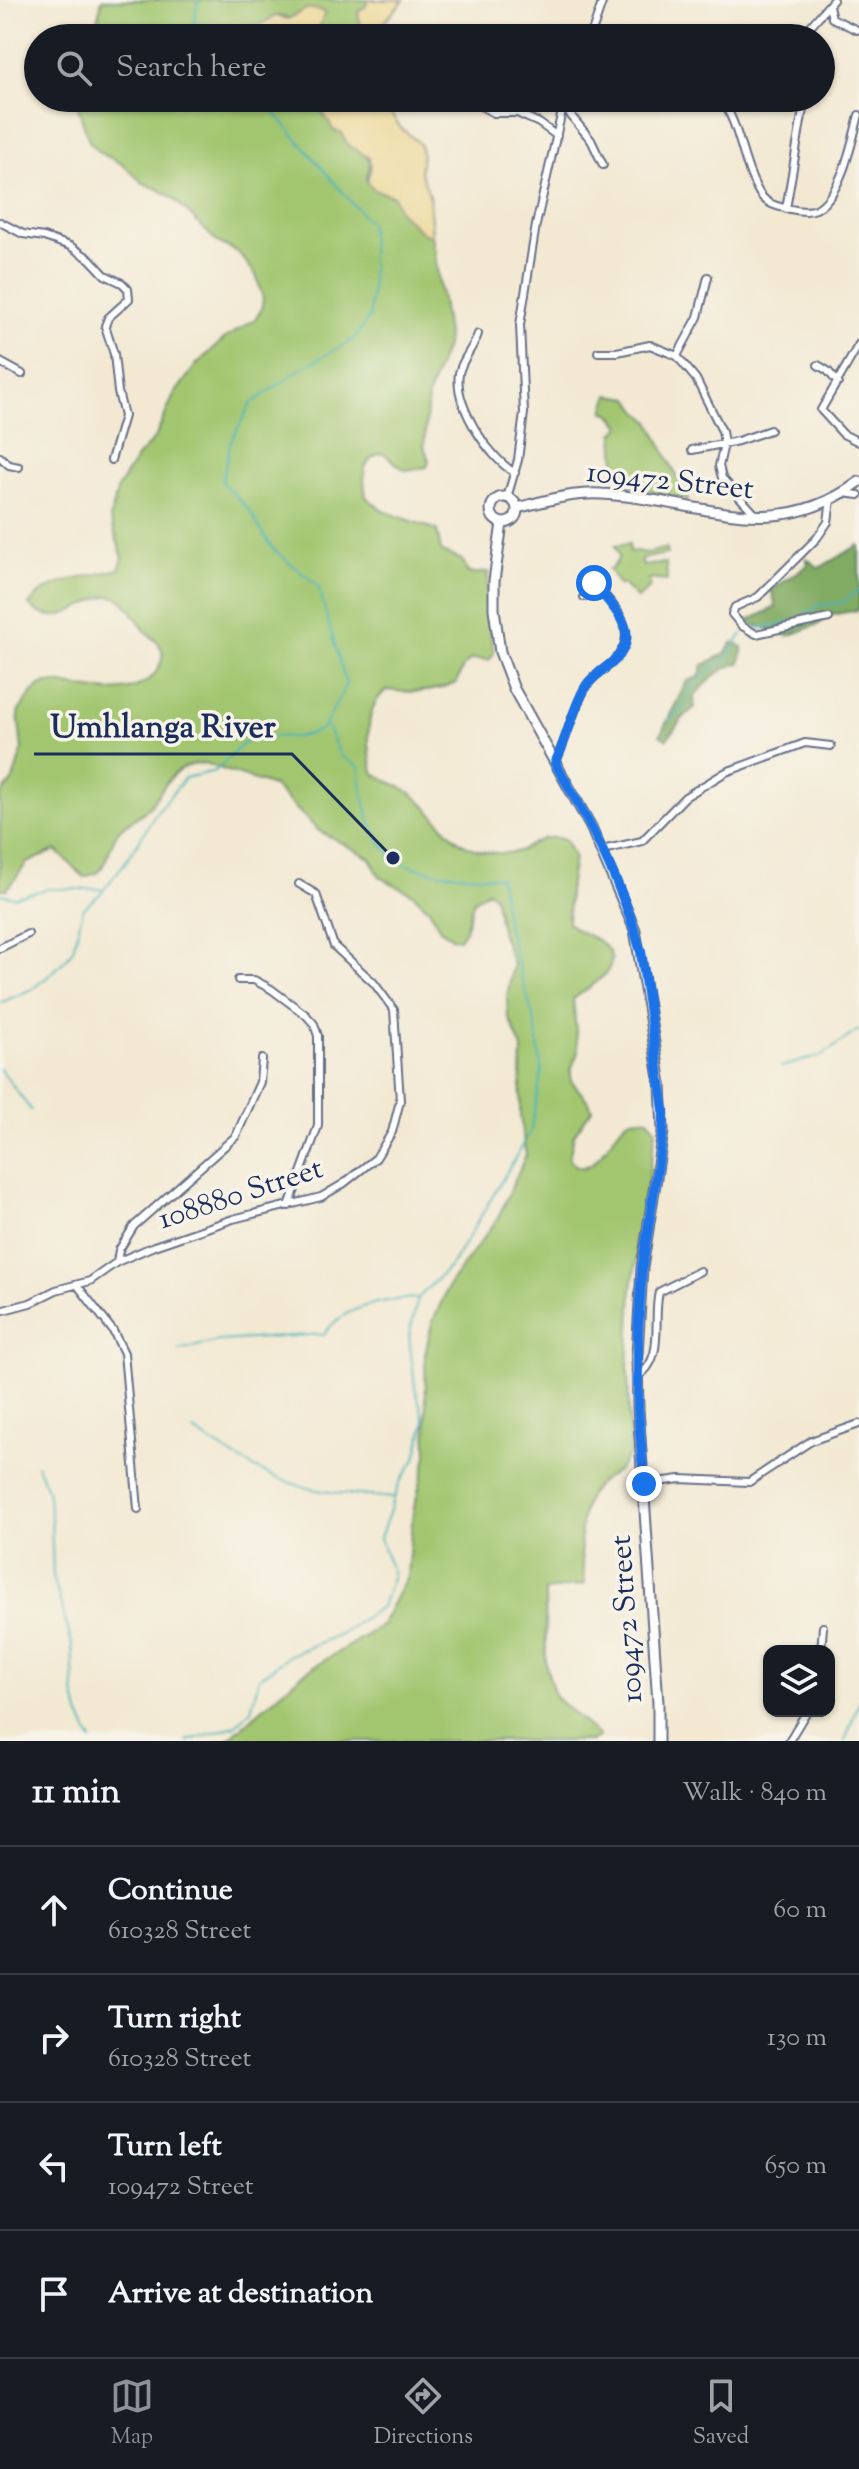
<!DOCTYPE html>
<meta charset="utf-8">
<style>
body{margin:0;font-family:"Sorts Mill Goudy",serif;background:#242831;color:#f1f3f6}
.controls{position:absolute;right:24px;bottom:24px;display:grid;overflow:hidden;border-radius:16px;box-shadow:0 2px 6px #0004}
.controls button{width:72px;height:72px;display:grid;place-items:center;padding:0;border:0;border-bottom:2px solid #363941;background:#171b24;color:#f1f3f6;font:40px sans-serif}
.stop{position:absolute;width:24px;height:24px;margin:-18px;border:6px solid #1a73e8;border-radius:50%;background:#fff}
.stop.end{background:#1a73e8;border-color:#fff;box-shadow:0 2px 8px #0008}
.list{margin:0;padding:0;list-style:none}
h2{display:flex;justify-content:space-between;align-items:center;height:104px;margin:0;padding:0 32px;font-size:34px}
h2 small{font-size:26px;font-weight:400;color:#9ea1a6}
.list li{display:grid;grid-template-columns:52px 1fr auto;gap:24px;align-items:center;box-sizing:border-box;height:128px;padding:0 32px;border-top:2px solid #363941}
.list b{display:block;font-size:30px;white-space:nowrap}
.list p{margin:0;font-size:26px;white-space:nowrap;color:#9ea1a6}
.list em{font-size:26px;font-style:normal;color:#9ea1a6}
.icon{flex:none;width:44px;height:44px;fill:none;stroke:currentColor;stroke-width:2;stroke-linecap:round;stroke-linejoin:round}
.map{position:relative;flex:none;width:859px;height:1741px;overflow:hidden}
.search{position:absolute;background:#171b24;box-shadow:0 2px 6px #0004;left:24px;right:24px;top:24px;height:88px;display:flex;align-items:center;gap:20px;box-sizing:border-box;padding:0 28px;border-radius:44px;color:#9ea1a6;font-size:30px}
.sheet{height:616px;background:#171b24}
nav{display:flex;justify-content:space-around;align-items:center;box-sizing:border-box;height:112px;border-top:2px solid #363941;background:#171b24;font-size:22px;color:#9ea1a6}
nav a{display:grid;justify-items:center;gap:4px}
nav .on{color:#8c9099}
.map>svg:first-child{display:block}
</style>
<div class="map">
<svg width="859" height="1741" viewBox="0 0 859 1741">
<rect width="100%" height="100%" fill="#f7f3e8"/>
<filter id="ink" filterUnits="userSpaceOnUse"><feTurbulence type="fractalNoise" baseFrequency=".0125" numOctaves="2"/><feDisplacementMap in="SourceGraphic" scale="16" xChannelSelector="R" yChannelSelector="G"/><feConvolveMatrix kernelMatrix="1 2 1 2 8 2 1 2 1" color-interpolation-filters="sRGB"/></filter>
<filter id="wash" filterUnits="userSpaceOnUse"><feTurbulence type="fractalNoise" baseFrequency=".006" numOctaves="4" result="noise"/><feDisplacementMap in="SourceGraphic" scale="32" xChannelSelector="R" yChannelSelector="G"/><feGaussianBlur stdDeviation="1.8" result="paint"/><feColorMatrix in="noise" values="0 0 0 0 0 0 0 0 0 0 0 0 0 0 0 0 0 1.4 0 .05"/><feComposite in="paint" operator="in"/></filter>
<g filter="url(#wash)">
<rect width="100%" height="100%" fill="#f3e9d3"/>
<path fill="#a2c66f" stroke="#5e7a66" stroke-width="2" d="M102,0H368L366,6L358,12L361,28L344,36L328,34L320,25L279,16L252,28L245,35L246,38H93Z
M75,98H312C320,113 334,120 342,133C346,139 344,140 349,145C365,158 376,153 366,179L375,190L394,196L399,211L424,234L432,235L447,334L446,346L428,395L424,446L429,461L427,467L405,470L383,453C360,458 363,478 366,497L384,511L437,530L441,551C455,561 463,552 467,572L472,574L488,572L487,612L494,653L489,660L471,659L463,667L456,683C434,693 410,693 387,690C362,708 368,746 373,772C386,782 399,785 411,793C447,821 451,856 507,853C534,852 533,831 565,840L574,857L569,890L568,923C578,933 591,935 601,943C630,965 591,986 573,999L578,1052L571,1070V1081L589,1102L592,1109L574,1135L569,1158C589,1188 611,1136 624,1124C630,1117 639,1118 648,1119L656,1129L632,1288L628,1369L630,1454C625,1458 624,1464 619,1469C613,1475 604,1478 598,1484C574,1508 580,1554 585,1584L545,1591L546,1666L555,1697L599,1736L591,1741H226L302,1674L381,1626L407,1576L413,1512L427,1456L425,1354L432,1323L449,1285L498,1218L526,1155L520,1116L522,1048L508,1016L507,998L513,964L502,934L494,895L488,891L474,900L465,930L459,939L453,938L440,929L429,909L413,894L380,877L370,858L319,831L273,786L204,763C170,765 167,786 148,808C139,818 126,821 118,832C110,844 108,860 99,872L84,877L56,850L27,863L7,889H0V796L13,780L22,750L18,713C24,704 32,690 42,685C51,680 63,685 73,686C101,692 141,697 158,669C162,662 164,653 160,646C156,639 148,635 143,628C136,618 130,606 120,599C96,583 63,639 29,605C44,580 92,577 119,569L123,558L110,519L118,487L138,456L155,438L174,395L197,364L225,338L254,320L262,309L263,298L256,275L238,252L217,242L174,199L160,190L143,183L121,163L100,153L89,141Z
M609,395L630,398L638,410L651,423L688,500L635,488L616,463L614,434L621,426L610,413L604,412Z
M629,544L630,553L635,551L647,553L667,548V554L641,559L643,566L666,563L667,581L649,579L650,587L638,599L623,584L619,585L609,569L614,566L619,557L615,546Z"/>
<path fill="#81ab62" stroke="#4e6d60" stroke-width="2" d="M859,545V610L830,615L819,624L789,636L746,622L776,607L771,590L808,565L806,558L819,568Z
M733,642L743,647L740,663C720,667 707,683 694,697L695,707L682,719L667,739L660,735L687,681L699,677L703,665L724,654Z"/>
<path fill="#eeda9e" stroke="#84847e" stroke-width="2" d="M368,0H404L370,38H246L245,35C253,26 265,23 275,16L288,19L308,8L325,12L320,25C329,39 349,37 361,28L358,12L366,6Z
M312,98H379L401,128L420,144L422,154L420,171L429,194L432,235L424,234L399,211L394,196L375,190L367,183L371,166L369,158L347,144L342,133L333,130C328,117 319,110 312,98Z"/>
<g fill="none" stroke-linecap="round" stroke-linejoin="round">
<path stroke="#42b2b8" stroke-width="2" d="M195,38L192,35L198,0
M753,629L792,622L820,605L842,603L859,590
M668,721L684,706L692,686L702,679L705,673L728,657L742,634
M0,894L15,897L48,889H101
M0,1003L32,989L51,974L68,957L73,949L83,909L102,892L130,856L156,813L185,778L215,771L242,745L260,736L298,737L318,731L326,725
M781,1067L821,1056L859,1030
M0,1069L31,1110
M178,1350L219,1341L324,1334C345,1305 382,1300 417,1298
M194,1431C238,1461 283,1488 337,1493C356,1495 374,1496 393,1498
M37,1465L47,1490L51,1515L53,1576L72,1644L74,1691L79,1714L92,1741
M187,1741L235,1726L251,1710L259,1678L290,1655L340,1634L382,1606L393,1575L380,1538L400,1482L416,1458L425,1422L415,1387L409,1336L418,1298L453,1263L530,1133L542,1071L535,1024L507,927L500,877C405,872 371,873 359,767L340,755L326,724L346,684L318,586L272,548L249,510L222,482L231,441L251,404L299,370L354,339L369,318L372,286L370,224L262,98
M247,1741L250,1739
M845,1741L859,1702"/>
</g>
</g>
<g filter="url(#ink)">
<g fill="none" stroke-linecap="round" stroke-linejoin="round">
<g stroke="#677087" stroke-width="10">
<path id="street" d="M829,6L832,18L857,30
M637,33L642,38
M590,38L603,0
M804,38L807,30L833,0
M466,98L494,113H517L539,123L557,136
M720,98C740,124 741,160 757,189C763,201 772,206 786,208C795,210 807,213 816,209C842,195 852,141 859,115
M563,106L591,140L603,165
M786,209L805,98
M0,222L23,234L44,237L70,246L90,259L105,275L122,283L128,289L129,299L108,318L105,326L114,354L118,392L124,416L111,460
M478,334C473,349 462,359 459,373C454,405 488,457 515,473
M859,344L821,410L843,434L859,442
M598,352H617L650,345L677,356L696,379L722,431L724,444L719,466L722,478L756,515
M677,356L698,317L708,277
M0,362L22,374
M818,365L828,371L838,383
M692,450L738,441L770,430
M0,457L9,465L19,467
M843,493L859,495
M507,498L518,460L524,413L520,325L536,225L565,98
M829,618L756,634L742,626L732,614L735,607L758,597L817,538L828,522L831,499
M555,763C567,739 572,711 586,687C592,677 599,673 608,666C646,635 616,609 593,582L586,587L584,597
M602,850L642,841L685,797L726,772L805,743L831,746
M0,948L28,934
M238,980H254L271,989L306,1015L314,1024L318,1036V1126L289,1206
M117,1262L119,1250L134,1226L236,1136L260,1082L262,1059
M78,1286L113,1331L124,1353L138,1509
M0,1311L30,1303L56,1290L90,1281L117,1262L154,1246L233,1219L321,1197L343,1184L376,1158L392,1132L400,1101L394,1010L374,983L334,946L316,894L299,884
M637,1377C666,1359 652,1320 659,1292L700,1271
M644,1484L680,1479L749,1482L811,1441L859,1424
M821,1651L823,1627
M789,1741L807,1711"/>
</g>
<g stroke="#677087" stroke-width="13">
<path id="secondary" d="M491 510a13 13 0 1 1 26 0a13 13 0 1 1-26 0Z
M517,508C545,501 574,492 602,494C696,498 771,547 859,482
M502,523L494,581V609L500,652L514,689L591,827L635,930L661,1084L663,1132L642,1268L637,1355L638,1408L658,1703V1741"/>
</g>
<use href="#street" stroke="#fff" stroke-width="6"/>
<use href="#secondary" stroke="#fff" stroke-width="9"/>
</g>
</g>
<g fill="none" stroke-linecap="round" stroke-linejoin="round" filter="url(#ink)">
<path stroke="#1a73e8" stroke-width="10" d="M594,583C615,611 647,635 608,666C599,674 591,677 585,688C572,711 567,739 555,763C590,822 623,885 641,952L664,1110L663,1132L642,1268L638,1332V1408L644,1484"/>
</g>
<g text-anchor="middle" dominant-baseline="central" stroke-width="7" stroke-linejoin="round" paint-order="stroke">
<g font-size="30" fill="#1b2f5e" stroke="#f7f3e8">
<text transform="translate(670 482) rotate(6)">109472 Street</text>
<text transform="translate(241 1195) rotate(-18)">108880 Street</text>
<text transform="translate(628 1619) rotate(-94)">109472 Street</text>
</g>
</g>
<path fill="none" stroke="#1b2f5e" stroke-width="3" d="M393 858L292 754H34"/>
<circle fill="#1b2f5e" stroke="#f7f3e8" stroke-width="3" cx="393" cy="858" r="8"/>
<g font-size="32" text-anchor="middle" font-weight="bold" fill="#1b2f5e" stroke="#f7f3e8" stroke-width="7" stroke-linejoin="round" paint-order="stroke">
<text x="163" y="737">Umhlanga River</text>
</g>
</svg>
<div class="controls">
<button><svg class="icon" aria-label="layers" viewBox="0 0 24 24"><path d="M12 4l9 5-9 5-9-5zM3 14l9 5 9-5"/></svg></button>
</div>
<div class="stop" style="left:594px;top:583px"></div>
<div class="stop end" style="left:644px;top:1484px"></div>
<div class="search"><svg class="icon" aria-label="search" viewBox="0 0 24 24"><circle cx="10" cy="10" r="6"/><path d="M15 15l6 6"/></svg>Search here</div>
</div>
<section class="sheet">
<h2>11 min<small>Walk · 840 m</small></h2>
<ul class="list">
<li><svg class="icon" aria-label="ahead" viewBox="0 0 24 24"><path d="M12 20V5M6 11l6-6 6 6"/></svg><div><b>Continue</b><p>610328 Street</p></div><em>60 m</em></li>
<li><svg class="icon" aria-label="right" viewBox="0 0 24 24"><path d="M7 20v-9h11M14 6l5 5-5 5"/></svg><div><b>Turn right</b><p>610328 Street</p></div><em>130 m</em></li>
<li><svg class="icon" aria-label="left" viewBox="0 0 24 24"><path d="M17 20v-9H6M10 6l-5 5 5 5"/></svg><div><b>Turn left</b><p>109472 Street</p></div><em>650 m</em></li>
<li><svg class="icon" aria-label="arrive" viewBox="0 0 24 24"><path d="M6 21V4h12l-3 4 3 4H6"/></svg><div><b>Arrive at destination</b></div></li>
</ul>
</section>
<nav>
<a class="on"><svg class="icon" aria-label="map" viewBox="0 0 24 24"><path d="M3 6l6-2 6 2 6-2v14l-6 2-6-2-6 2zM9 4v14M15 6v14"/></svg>Map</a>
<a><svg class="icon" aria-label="directions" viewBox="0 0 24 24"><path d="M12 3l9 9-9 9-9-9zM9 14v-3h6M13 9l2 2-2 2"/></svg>Directions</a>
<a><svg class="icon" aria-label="saved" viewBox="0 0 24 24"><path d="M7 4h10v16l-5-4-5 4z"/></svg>Saved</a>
</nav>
